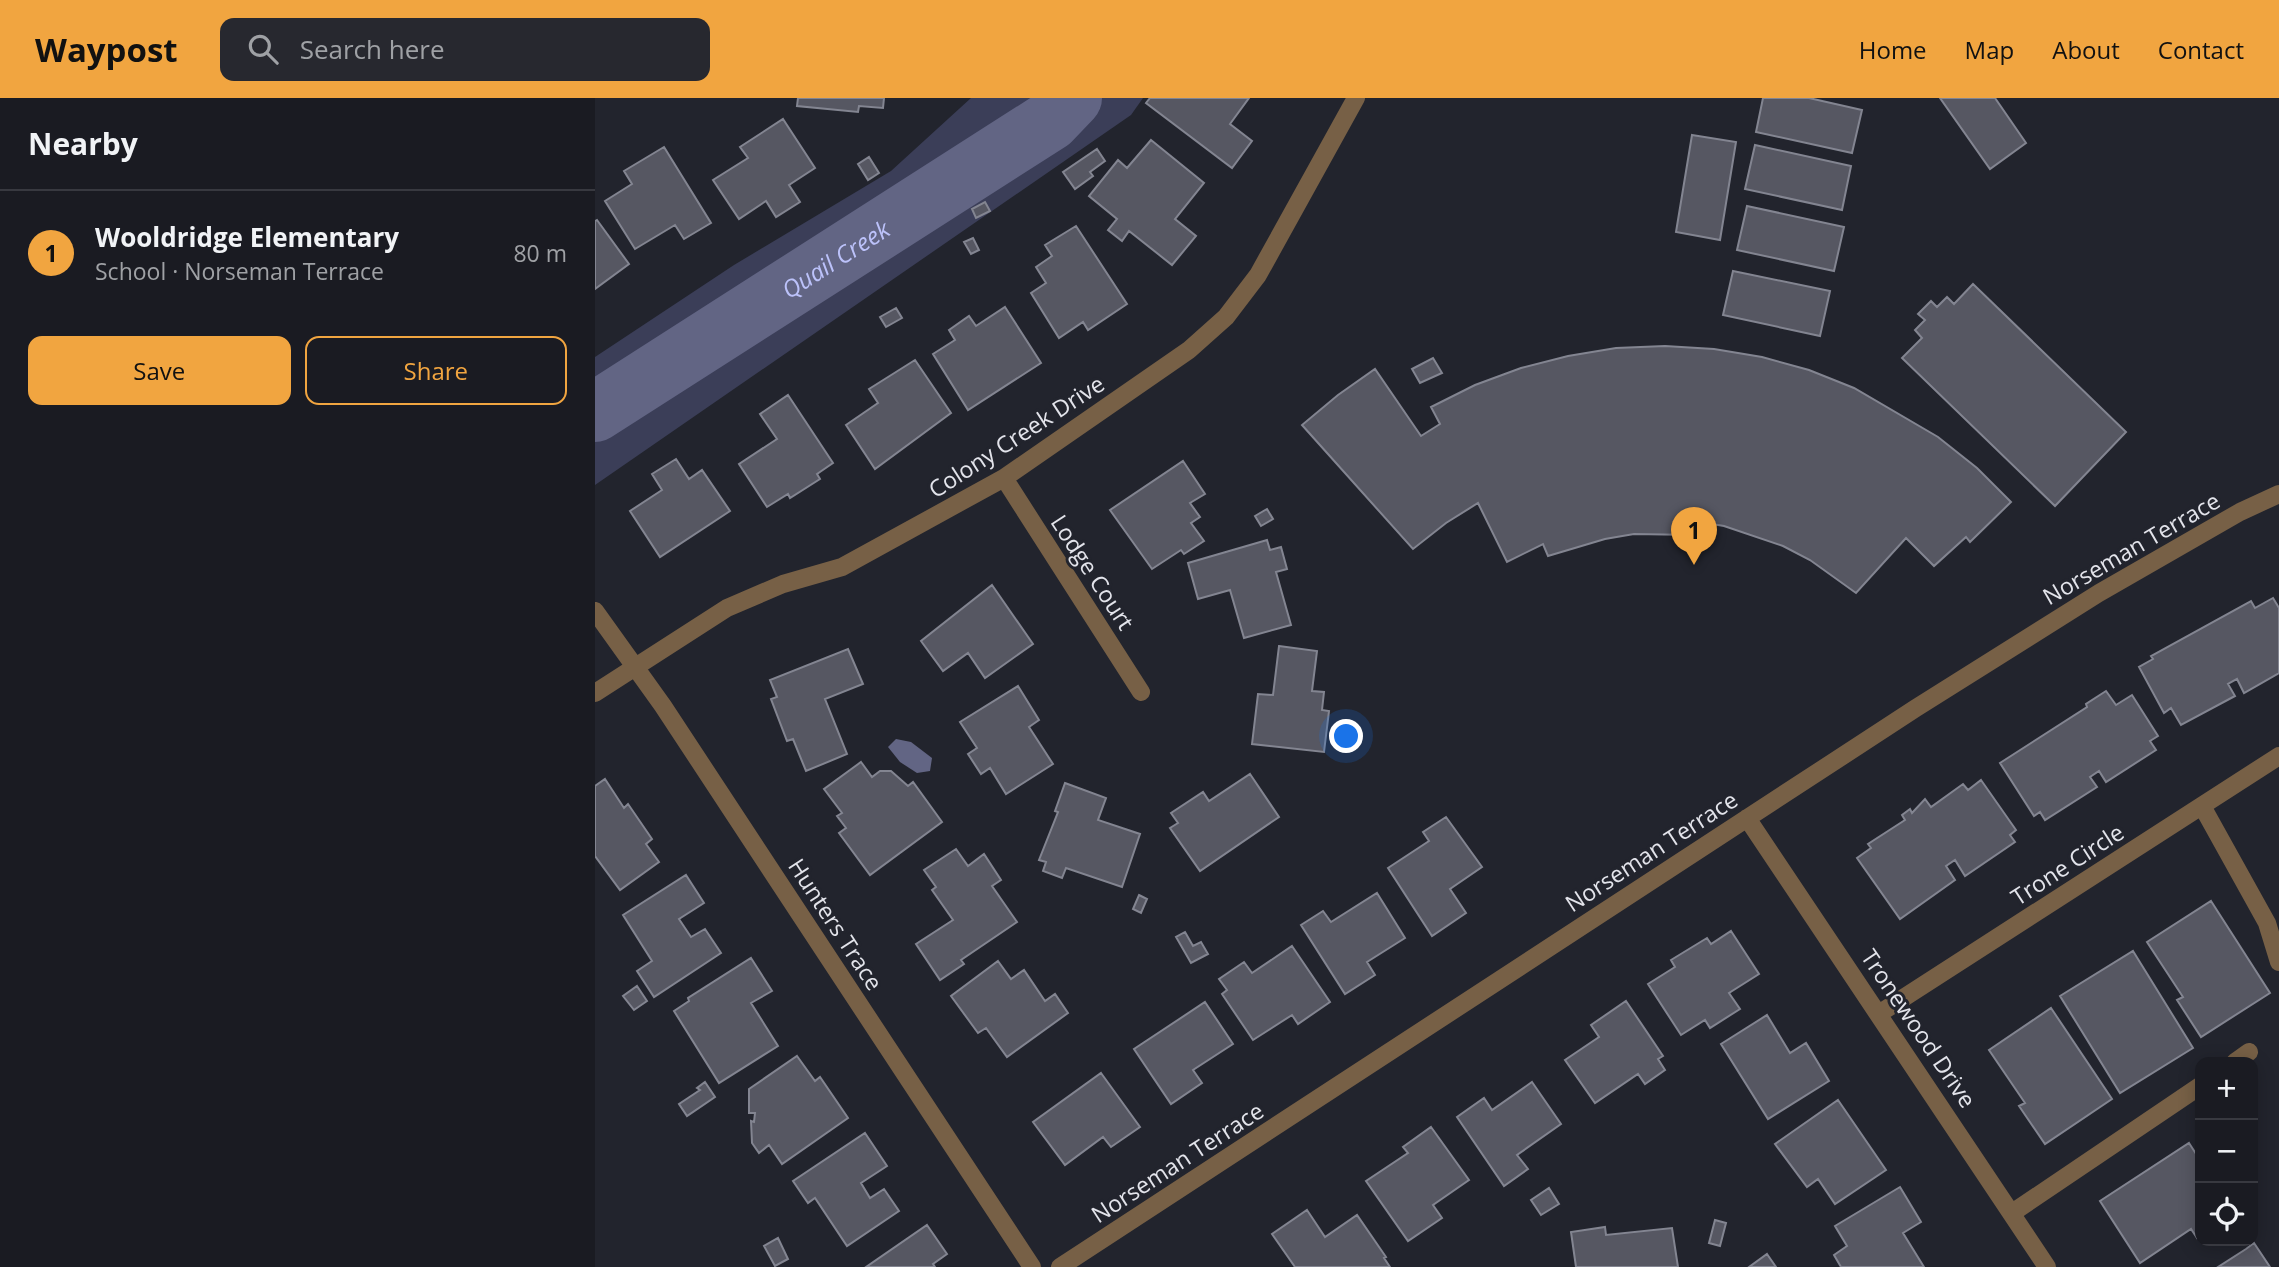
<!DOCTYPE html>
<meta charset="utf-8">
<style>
body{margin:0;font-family:"Open Sans",sans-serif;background:#27282f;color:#f1f3f6}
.controls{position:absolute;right:21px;bottom:21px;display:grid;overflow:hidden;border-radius:14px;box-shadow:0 4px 18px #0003}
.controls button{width:63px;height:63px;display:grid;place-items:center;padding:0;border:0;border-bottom:2px solid #383940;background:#1a1b22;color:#f1f3f6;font:35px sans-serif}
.you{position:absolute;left:752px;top:639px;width:24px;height:24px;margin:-18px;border:5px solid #fff;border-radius:50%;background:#1a73e8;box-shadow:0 0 0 10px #1a73e833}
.badge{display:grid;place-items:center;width:46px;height:46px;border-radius:50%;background:#f1a540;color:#111;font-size:23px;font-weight:700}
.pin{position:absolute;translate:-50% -58px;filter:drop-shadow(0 2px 4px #0008)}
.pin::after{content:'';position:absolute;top:37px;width:24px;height:21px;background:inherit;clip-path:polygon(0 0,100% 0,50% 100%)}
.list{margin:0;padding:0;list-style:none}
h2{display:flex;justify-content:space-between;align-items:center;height:91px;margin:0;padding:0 28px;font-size:30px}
h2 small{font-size:23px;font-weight:400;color:#9fa1a5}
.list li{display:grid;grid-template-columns:46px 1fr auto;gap:21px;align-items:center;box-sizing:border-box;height:126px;padding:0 28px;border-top:2px solid #383940}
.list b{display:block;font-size:26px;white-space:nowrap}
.list p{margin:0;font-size:23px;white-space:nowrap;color:#9fa1a5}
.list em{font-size:23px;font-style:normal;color:#9fa1a5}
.actions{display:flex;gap:14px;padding:21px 28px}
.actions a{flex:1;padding:16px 0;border:2px solid #f1a540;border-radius:14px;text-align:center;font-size:24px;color:#f1a540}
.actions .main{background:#f1a540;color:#111}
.icon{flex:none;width:38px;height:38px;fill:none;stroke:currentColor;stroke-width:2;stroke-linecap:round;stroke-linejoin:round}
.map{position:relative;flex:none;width:1684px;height:1169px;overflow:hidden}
header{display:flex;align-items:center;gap:42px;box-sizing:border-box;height:98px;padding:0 35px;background:#f1a540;color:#111}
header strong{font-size:33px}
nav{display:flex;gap:38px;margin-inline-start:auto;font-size:24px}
.search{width:490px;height:63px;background:#27282f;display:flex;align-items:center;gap:18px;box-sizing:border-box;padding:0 24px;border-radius:14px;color:#9fa1a5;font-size:26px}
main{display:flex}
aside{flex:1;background:#1a1b22}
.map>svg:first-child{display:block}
</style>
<header>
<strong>Waypost</strong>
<div class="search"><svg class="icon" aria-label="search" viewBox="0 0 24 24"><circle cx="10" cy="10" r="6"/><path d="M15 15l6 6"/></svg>Search here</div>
<nav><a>Home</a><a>Map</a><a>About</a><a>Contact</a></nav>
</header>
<main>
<aside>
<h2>Nearby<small></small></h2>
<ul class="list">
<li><span class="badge">1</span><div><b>Wooldridge Elementary</b><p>School · Norseman Terrace</p></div><em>80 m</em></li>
</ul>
<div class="actions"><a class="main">Save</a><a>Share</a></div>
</aside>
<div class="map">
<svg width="1684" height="1169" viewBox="0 0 1684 1169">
<rect width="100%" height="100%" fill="#22242d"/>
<path fill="#3b3e58" d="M376,0H548L536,17L0,387V259L139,167L296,73Z"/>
<path fill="#626584" d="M301,641L316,644L337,660L335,673L322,675L305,664L293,649Z"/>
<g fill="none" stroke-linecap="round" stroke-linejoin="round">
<path stroke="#626584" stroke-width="60" id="s1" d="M0,314L455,23L477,0"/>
</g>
<path fill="#565762" stroke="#838591" stroke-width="2" d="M203,0H289L288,10L264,8L263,14L202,8Z
M555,0H654L635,26L657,43L637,70L551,5Z
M1168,0H1214L1267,12L1257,55L1161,34Z
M1345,0H1400L1431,45L1395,71Z
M188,21L220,70L194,87L205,104L181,119L171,103L144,121L118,82L153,60L145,49Z
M1097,37L1141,44L1125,142L1081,134Z
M556,42L609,85L580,121L601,138L577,167L534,133L527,143L513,132L522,121L494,98L523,62L532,70Z
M1160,47L1256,68L1247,112L1150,91Z
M69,49L116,125L89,141L80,127L40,151L10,103L37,86L29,73Z
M502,51L510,63L495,74L498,78L480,91L468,74Z
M274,59L284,75L273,82L263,66Z
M390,104L395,113L381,120L377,111Z
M1152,108L1249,129L1239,173L1142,152Z
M2,122L34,166L0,191V123Z
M481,128L532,206L493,232L488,224L464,240L436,195L451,185L441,169L457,158L450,147Z
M378,140L384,152L376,156L369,144Z
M1138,173L1235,193L1225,238L1128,217Z
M1378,186L1531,334L1460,408L1307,260L1327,240L1320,232L1330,222L1323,216L1336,203L1342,209L1352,199L1359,206Z
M410,209L446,265L373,312L338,256L360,242L354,232L374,218L381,228Z
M301,210L307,220L291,229L285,219Z
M1070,248L1119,251L1167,259L1214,272L1259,290L1343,339L1382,370L1416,404L1375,444L1371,439L1339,468L1311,440L1261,495L1215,462L1188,448L1129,428L1099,423L1098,437L1039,436L1010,441L953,458L948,446L912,464L883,405L851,425L818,451L707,327L743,297L780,271L826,338L845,326L836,309L880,287L926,270L973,258L1021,250Z
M838,260L847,275L825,285L817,271Z
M320,262L356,315L280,371L251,327L283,305L274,291Z
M193,297L238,365L222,376L225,381L195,400L193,396L172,409L144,366L182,341L165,316Z
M81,361L94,381L107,372L135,413L65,459L35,413L67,392L57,376Z
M588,363L610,396L595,405L605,419L596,425L609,443L589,456L586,452L557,471L515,412Z
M672,411L678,421L666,428L660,418Z
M672,442L675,452L686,449L692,471L681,474L696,527L649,540L635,492L603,501L593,465Z
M397,487L438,546L390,580L373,555L348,573L326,543Z
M1678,500L1684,510V575L1649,595L1642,581L1633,586L1640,598L1586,627L1576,610L1569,615L1544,569L1558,561L1556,558L1656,503L1660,510Z
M684,548L722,553L717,593L729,594L727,612L734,613L729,654L657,646L663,596L678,597Z
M253,551L268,586L230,601L252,656L211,673L198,641L192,643L176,601L182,599L175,582Z
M423,588L444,622L434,629L458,666L411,696L395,670L386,676L373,656L382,650L365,624Z
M1511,593L1521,607L1537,597L1563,638L1555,643L1561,652L1511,684L1504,673L1495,679L1502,689L1450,722L1445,714L1439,718L1405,665L1492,609L1491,606Z
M266,664L277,679L285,673H296L313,688L318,684L347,724L275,777L244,735L251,730L242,718L247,715L229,691Z
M655,676L684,719L605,773L575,730L583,725L576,715L608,694L614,703Z
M10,681L29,710L33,706L57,741L51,746L64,764L25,792L0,758V688Z
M1386,682L1421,732L1415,737L1420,744L1370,778L1360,762L1351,768L1360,782L1305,821L1262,760L1276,750L1273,746L1310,722L1307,717L1315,711L1317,715L1330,701L1336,709L1368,686L1373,692Z
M470,685L511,700L503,722L545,736L527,789L471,770L467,780L448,773L451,764L444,762L463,714L460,713Z
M851,719L887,769L855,791L871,815L837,838L793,770L834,743L828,734Z
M361,751L373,768L389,756L406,782L397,788L422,824L366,862L369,866L345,882L321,846L358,822L337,792L341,789L329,772Z
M91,777L109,805L84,821L96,839L110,831L126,855L59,899L42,873L57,863L28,817Z
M782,795L810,840L772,864L780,877L750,896L706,827L728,813L736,824Z
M544,797L552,801L546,815L538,811Z
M1616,803L1675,895L1606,939L1582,902L1588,899L1552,844Z
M1136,833L1164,876L1134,895L1145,911L1115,930L1110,922L1086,937L1053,886L1080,869L1076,862L1112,840L1116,846Z
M590,834L598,848L606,844L613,856L596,865L581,839Z
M697,848L735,904L703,926L697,917L658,942L627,896L632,892L624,881L649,864L657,875Z
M1538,853L1598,950L1525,995L1465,898Z
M156,860L177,893L156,905L183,948L124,985L79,913L94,903L93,900Z
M403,863L416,881L429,872L450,903L460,896L473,915L412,959L391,930L383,935L356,898Z
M42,888L52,903L39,912L28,898Z
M1031,903L1068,958L1063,961L1070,972L1050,986L1043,976L1000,1005L970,962L1004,939L996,927Z
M610,904L638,946L598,972L607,985L576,1006L539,951Z
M1456,910L1517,1001L1450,1046L1424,1008L1430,1005L1394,952Z
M1172,917L1195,955L1211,945L1234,983L1173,1021L1126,946Z
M202,958L220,983L225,979L253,1020L187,1066L174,1047L164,1055L157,1045L156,1023L159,1024L160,1015H154V991Z
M506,975L545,1029L516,1049L508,1039L470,1067L438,1024Z
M110,984L120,999L92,1018L84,1006L105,992L102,990Z
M937,984L966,1026L922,1057L933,1071L909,1088L862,1019L889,1000L897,1012Z
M1243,1002L1291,1072L1240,1106L1223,1081L1212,1089L1180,1046Z
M836,1029L874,1082L838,1107L847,1120L813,1143L771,1083L813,1055L808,1049Z
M270,1035L292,1068L266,1085L275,1100L289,1091L304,1113L252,1148L220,1100L213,1105L198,1083Z
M1594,1045L1605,1062V1137L1602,1140L1596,1131L1545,1165L1505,1103Z
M1305,1089L1326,1124L1308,1135L1329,1169H1246L1239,1157L1252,1148L1240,1128Z
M954,1090L964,1106L946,1117L936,1102Z
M712,1112L730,1139L762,1117L791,1159L789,1160L795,1169H700L677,1136Z
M1120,1122L1131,1125L1125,1148L1114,1145Z
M332,1127L352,1156L338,1166L340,1169H271Z
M1010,1129L1011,1137L1077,1130L1083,1169H981L976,1134Z
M183,1140L193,1161L180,1168L169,1148Z
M1659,1145L1675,1169H1623L1651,1151Z
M1172,1156L1181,1169H1154Z"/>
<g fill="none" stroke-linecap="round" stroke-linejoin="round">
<path stroke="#776046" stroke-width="18" d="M409,380L546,594
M0,513L68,608L437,1169
M0,595L132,510L188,486L247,469L409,380L594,252L631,219L663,177L761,0
M1607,708L1672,825L1684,864
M1152,720L1452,1169
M1285,915L1684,658
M1640,964L1654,954
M1417,1115L1605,988
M465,1169L1321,610L1504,495L1645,414L1684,396"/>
</g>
<g text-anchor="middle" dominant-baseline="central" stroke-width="6" stroke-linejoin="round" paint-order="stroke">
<g font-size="23" fill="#e3e4eb" stroke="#22242d">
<text transform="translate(421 338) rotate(-33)">Colony Creek Drive</text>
<text transform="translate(1536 450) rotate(-30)">Norseman Terrace</text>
<text transform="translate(498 474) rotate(57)">Lodge Court</text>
<text transform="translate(1056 753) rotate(-33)">Norseman Terrace</text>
<text transform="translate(1472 766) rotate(-33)">Trone Circle</text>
<text transform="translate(241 826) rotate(57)">Hunters Trace</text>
<text transform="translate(1324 930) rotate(56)">Tronewood Drive</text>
<text transform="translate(582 1064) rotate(-33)">Norseman Terrace</text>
</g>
<g font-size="24" font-style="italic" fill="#bcc2fa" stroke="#22242d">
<text stroke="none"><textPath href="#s1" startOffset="285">Quail Creek</textPath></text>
</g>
</g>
</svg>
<div class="controls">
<button>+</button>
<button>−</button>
<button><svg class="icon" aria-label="locate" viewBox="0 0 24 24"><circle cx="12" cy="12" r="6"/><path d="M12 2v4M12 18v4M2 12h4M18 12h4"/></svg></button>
</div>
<div class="you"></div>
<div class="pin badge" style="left:1099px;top:467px">1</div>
</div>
</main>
